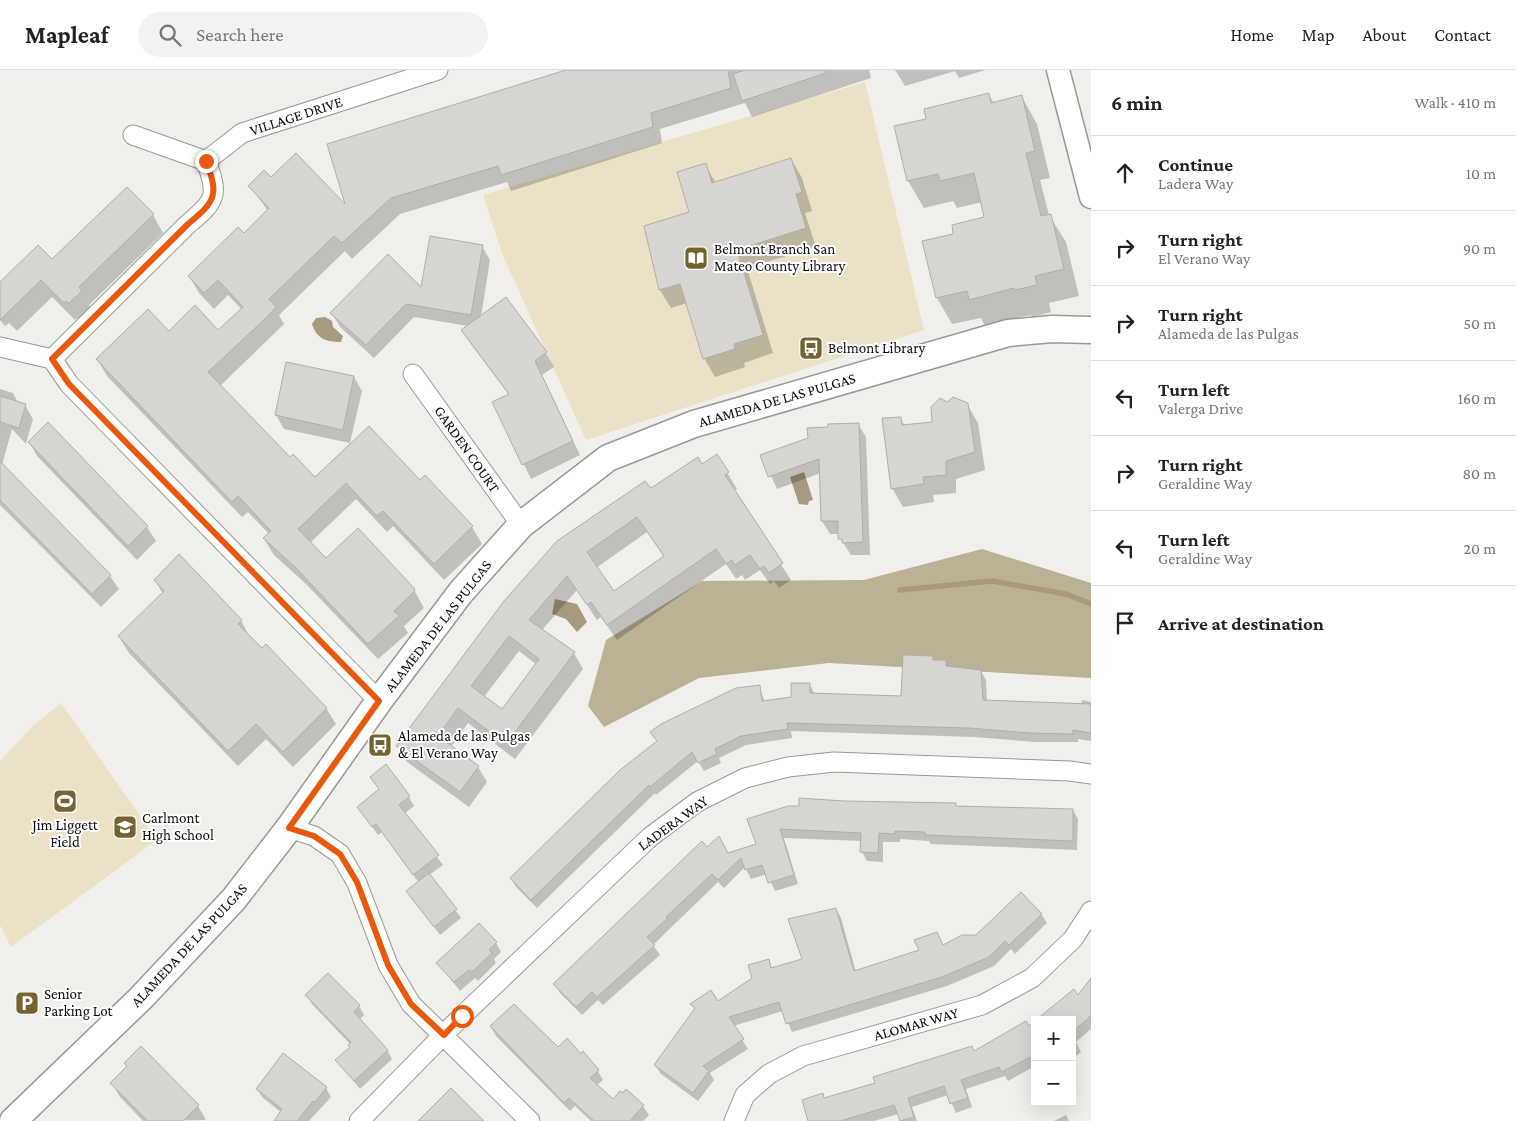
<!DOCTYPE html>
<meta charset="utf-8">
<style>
body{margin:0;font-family:"Crimson Pro",serif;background:#f2f2f2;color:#222}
.controls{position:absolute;right:15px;bottom:15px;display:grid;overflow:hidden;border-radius:0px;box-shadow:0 5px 20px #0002}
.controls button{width:45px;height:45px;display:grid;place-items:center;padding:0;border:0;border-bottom:1px solid #e0e0e0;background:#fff;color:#222;font:25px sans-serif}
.stop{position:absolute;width:15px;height:15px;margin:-11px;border:4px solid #ea580c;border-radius:50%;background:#fff}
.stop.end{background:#ea580c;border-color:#fff;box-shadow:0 1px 5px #0008}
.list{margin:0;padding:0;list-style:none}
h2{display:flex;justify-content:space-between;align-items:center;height:65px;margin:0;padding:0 20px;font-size:21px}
h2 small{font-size:16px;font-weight:400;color:#767676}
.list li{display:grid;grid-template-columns:32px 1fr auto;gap:15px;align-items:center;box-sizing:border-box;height:75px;padding:0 20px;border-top:1px solid #e0e0e0}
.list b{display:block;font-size:19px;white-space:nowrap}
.list p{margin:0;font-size:16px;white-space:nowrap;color:#767676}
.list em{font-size:16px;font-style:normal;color:#767676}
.icon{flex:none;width:28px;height:28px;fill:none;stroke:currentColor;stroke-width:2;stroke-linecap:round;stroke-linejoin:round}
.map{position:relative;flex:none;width:1091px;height:1051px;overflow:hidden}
header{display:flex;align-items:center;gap:30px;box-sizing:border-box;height:70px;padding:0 25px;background:#fff;border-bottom:1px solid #e0e0e0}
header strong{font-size:24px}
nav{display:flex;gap:28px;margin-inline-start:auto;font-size:18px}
.search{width:350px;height:45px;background:#f2f2f2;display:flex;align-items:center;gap:12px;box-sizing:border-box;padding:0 18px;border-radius:28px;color:#767676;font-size:19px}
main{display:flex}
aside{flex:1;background:#fff}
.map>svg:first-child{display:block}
</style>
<header>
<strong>Mapleaf</strong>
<div class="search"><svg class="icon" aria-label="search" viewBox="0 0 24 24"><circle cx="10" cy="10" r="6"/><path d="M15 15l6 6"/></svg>Search here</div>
<nav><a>Home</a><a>Map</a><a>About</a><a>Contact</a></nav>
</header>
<main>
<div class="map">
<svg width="1091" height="1051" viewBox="0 0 1091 1051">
<rect width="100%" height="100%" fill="#f0efeb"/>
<path fill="#eae1c6" d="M865,12L924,260L586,370L503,186L483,125Z
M61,633L157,770L11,877L0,855V691L34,655Z"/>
<path fill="#bbb194" d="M982,479L1091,513V608L829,593L699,608L604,657L588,636L606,570L702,511L864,510Z"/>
<path fill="#a69b7f" d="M325,247L332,251L333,257L343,266L341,272C326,272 317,269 312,254L316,248Z
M804,402L813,430L809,431L808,435L799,434L790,407Z
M555,529L577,534L587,552L577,562L566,549L552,544Z"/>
<path fill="#0003" fill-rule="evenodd" d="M572,0H869L871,8L752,47L745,33L660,59L662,73L511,121L507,112L400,144L352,189L345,181L279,245L284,254L220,316L290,389L315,409L420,412L425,407L472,457L482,474L444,510L393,456L387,462L356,429L310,473L326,490L413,518L424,538L404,556L408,563L378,589L306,514L274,485L264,469L269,464L248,442L242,447L107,306L97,289L169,262H218L242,240L228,225L214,239L199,223L189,206L244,164L268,141L250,116L271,109L348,139Z
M895,0H985L959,8L955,1L905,16Z
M988,24L994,33L1022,27L1037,54L1050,108L1040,110L1049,145L1066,172L1079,226L1049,233L1051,242L1032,247L1031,245L985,256L981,248L952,254L937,228L955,164L986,148L982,132L957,138L953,131L924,138L908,111L895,57L928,50Z
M791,89L802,108L812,141L805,143L816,177L747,198L773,283L744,293L745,297L715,307L704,288L687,233L671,238L660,220L646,157L690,143L705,95L716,113Z
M127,118L153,145L163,163L89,235L91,239L79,251L77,248L75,250L52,227L17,261L9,253L5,256L0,250V213L52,191Z
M482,176L490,190L481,247L505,228L546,283L554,297L542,305L580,385L531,409L494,332L509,325L471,274L463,260L468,256L414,247L374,288L340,257L332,243L422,219Z
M354,307L362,321L350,373L284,359L276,345Z
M0,319L13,323L18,333L25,335L33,349L26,374L12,359L2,395L110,506L119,519L101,537L0,435Z
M948,333L967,334L978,353L985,400L956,409V423L933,425L934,432L903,437L892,418L900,348L905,356L934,353Z
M48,354L147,457L156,471L137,490L37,386L29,372Z
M858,354L866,367L870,485H851L840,468V464H830L822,451L821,403L777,419L762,386Z
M717,386L737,419L733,421L791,510L779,518L774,511L770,514L760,500L745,510L742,505L736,509L726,494L617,570L601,547L597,550L577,520L542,560L574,583L583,599L515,689L468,653L451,677L478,697L487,712L469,737L407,692L398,676L505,532L651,420L702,396ZM647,462L665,488L613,523L596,498ZM519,581L537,595L502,641L484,627Z
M155,510L241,550L250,568L326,638L336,654L293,697L266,669L238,696L129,583L119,567L163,524Z
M932,587L934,591L945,592L949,598L981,601L986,610L987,631L1081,635L1082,630L1091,632V671L1078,669V672H1035L974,667L791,661L792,668L746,675L719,688L721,693L704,701L698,691L656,725L655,723L537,838L516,817L511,808L657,671L652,663L759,616L765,632L792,628L809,614L815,624L902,627Z
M371,708L409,727L414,736L404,744L443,795L429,805L461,848L440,865L407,821L419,813L382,762L378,765L358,737L380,720Z
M844,733L1073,740L1078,749L1077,780L931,774L929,771L900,769V772H883V792L867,791L862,782V771L784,768L798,814L775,821L767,804L751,809L745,797L724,818L718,812L653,875L660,885L603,935L598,930L582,945L560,923L555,914L707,779L728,785L757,775L749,750Z
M836,839L841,848L856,902L920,881L937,863L943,876L1041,844L1047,853L1015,884L1011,879L994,896L947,916L792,962L783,941L733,956L748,979L710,1003L714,1010L698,1031L661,1004L655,995L695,940L692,934L718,932L753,909L768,891L773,899L803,890Z
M496,873L501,882L494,889L496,893L478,911L475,908L460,921L438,893Z
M328,904L359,936L364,945L359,950L387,980L392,989L360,1019L337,990L351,977L350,974L312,934L307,925Z
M1091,910V959L1076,972L1081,982L1072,989V950L1079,927Z
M1035,952V996L1008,1011L1005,1006L966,1019L972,1037L956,1043L948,1025L912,1037L917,1051H900L898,1044L874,1051H809L825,1029L974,983L1029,957Z
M491,957L558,979L598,1001L603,1010L596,1016L613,1031L626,1021L643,1036L649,1045L643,1051H591L575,1036L570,1041L496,966Z
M128,997L198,1036L206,1050L143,1051L120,1027L112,1013Z
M326,1018L331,1027L309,1051H281L282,1043L263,1028L257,1019Z
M1066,1045L1069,1051H1054Z"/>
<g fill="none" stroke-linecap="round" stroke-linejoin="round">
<path stroke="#a69b7f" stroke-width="5.5" d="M900,520L992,511L1066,524L1091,534"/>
</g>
<path fill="#d7d5d2" stroke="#afaeaa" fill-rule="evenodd" d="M566,0H728L731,18L651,43L653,57L501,105L498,96L391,128L342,173L334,166L269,229L276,237L268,246L208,302L290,387L293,384L315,407L369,356L420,410L425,405L473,456L434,494L383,441L377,446L346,413L298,459L326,488L358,458L414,518L415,521L394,541L399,546L368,574L295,497L263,468L271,461L238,426L232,432L96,289L148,239L169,261L195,235L218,260L243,237L218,210L204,223L188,206L238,157L244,163L269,138L248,116L264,100L271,107L296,83L345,134L327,74Z
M745,0H825L826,3L742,31L733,4Z
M989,23L991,33L1022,25L1035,81L1026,83L1041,146L1051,144L1064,199L1035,206L1037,215L1015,220L1014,218L969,230L967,221L936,228L922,171L953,164L952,155L984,147L974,103L940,111L938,104L907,111L894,56L926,49L924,39Z
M791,88L802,122L796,124L806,158L737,180L763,265L734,274L735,279L703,289L680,214L659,220L644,156L689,142L677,102L706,93L712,113Z
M127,117L154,144L79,217L82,221L68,234L66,231L64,233L41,210L0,250V212L38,175L52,189Z
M430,166L483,175L471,245L406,234L366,275L330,243L388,184L421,217Z
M506,227L547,282L535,291L573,371L522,395L492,332L509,324L461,260Z
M286,292L354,306L343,360L275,345Z
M0,326L26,334L19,358L0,352Z
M953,327L968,333L975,382L946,391V405L923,407L924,414L891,419L882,348L901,347L902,355L932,352L931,337L940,328L947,332Z
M48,352L148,456L128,476L28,372Z
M859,353L863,472L842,473V469H838V451H821L819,389L768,407L760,385L808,368L807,358L828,357V354Z
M717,384L729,402L725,405L783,493L769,503L764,496L760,499L750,485L735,495L732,490L726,494L716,479L607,555L591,532L587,535L567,506L529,550L575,582L506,674L458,638L438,666L479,696L460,722L396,676L504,531L557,471L645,411L651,418L698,387L702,394ZM637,447L664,486L614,521L587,482ZM509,566L539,589L502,639L471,616Z
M0,391L111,505L92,524L0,430Z
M179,484L242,550L238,554L262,578L266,574L327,638L283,682L256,654L228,681L118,566L164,521L154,510Z
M903,585L933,586V590H946V596L981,600L983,630L1091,634V663L1073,660V664L1029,663L969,658L787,653L788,659L741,666L715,679L717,684L698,693L692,682L650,717L649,715L531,830L510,808L620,700L657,671L650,662L661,654L736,618L760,615L762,631L791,627V613H810V623L901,626Z
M386,694L410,726L399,735L439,785L413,805L376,754L372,757L357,737L379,719L370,707Z
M799,728L844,731L956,733V736L1073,739V771L925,765V762L895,761V764L879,763L878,783L860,782L861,763L780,759L794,805L768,813L762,795L745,800L741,788L718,810L712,804L666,847L668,848L647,867L655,875L597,927L592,922L576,937L553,914L702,771L707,777L719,766L728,783L756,774L747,749L788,736H799Z
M429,803L457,839L434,857L406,821Z
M1021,822L1042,844L1009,875L1005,871L989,887L942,907L786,954L779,932L729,947L744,969L703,996L709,1001L693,1023L654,995L695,938L690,934L711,920L718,931L752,908L748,895L769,889L771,898L802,889L788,849L836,838L854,901L919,880L914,870L937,862L943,875L962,865H976Z
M479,853L497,872L489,880L492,883L472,902L469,900L454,912L436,893Z
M328,903L360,935L354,942L388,980L354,1011L335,990L350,977L348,975L351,972L305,925Z
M1091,908V946L1072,962V950H1036L1074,919L1078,925Z
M514,934L558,977L567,968L581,984L583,981L599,1000L590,1008L613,1029L620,1021L623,1023L626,1019L644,1035L630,1051H594L569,1028L564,1033L490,956Z
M1026,951L1029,956L1035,951V985L1001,1002L999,997L961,1010L968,1028L950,1034L944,1016L908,1028L914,1047L900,1051L894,1035L840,1051H808L802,1030L823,1023L824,1028L875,1013L873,1007L972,976L974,981Z
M141,976L199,1035L183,1051H148L110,1013L127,996L124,993Z
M283,983L327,1017L315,1032L313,1031L297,1051H274L282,1039L256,1019Z
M451,1018L484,1051H418Z"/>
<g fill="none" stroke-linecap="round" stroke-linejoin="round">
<g stroke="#9a9995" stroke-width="21">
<path id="minor" d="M133,65L206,91L242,63L438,0
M0,277L52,289L69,314L379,631
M52,289L188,154C216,131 219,125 206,91
M413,304L521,455
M289,758L314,766L340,784L357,813L388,895L411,934L530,1051
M359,1051L462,946L650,767L697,732L745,708L788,697L834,692L1070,701L1091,704
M734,1051L745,1025L769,1004L803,986L982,935L1032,908L1073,869L1091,841"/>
</g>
<g stroke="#9a9995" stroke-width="25">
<path id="tertiary" d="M1058,0L1091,127"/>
</g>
<g stroke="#9a9995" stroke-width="29">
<path id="secondary" d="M13,1051L141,928L234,829L289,758L379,631L461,522L521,455L608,388L694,354L1008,263L1052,259L1091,260"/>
</g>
<use href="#minor" stroke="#fff" stroke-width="19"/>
<use href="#tertiary" stroke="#fff" stroke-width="22"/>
<use href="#secondary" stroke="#fff" stroke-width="26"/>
</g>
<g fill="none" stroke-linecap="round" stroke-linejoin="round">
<path stroke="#ea580c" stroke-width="6" d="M206,91C219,125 216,131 188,154L52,289L69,314L379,631L289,758L314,766L340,784L357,812L388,895L411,934L444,965L462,946"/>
</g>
<defs>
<g id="library-square" transform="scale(1.25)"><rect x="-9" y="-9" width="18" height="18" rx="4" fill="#746230" stroke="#fff"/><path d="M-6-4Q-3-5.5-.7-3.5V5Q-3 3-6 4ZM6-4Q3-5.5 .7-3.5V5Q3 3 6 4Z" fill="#fff"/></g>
<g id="bus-square" transform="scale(1.25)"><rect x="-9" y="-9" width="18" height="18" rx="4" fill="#746230" stroke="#fff"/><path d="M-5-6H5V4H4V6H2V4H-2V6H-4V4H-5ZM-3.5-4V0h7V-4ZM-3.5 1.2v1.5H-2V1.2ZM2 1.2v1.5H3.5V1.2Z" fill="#fff"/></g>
<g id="stadium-square" transform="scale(1.25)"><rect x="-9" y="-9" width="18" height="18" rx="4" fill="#746230" stroke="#fff"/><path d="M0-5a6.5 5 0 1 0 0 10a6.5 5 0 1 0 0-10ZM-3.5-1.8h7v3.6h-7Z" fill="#fff"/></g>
<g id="school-square" transform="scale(1.25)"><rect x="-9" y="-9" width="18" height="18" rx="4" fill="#746230" stroke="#fff"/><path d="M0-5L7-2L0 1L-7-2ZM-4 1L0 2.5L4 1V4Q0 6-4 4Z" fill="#fff"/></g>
<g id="parking-square" transform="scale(1.25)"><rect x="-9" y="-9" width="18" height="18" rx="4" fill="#746230" stroke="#fff"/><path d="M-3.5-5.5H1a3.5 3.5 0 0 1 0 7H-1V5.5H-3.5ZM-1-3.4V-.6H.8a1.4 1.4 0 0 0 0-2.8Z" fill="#fff"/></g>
</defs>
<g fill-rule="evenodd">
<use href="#library-square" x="696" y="188"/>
<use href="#bus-square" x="811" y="278"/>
<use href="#bus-square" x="380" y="675"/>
<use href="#stadium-square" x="65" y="731"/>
<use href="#school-square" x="125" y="757"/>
<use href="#parking-square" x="27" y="933"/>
</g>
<g text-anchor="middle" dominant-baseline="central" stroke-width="4" stroke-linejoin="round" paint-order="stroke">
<g font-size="15" fill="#0d0c0b" stroke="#fff">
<text transform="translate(296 46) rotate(-18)">VILLAGE DRIVE</text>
<text transform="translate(777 330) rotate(-16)">ALAMEDA DE LAS PULGAS</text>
<text transform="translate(467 379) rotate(55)">GARDEN COURT</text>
<text transform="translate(438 556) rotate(-52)">ALAMEDA DE LAS PULGAS</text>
<text transform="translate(673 753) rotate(-36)">LADERA WAY</text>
<text transform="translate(189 875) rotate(-47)">ALAMEDA DE LAS PULGAS</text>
<text transform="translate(916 954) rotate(-16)">ALOMAR WAY</text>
</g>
<g font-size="15" fill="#0d0c0b" stroke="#fff" text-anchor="start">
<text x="714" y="179">Belmont Branch San<tspan x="714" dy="17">Mateo County Library</tspan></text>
<text x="828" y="278">Belmont Library</text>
<text x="398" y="666">Alameda de las Pulgas<tspan x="398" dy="17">&amp; El Verano Way</tspan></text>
<text x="142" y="748">Carlmont<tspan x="142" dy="17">High School</tspan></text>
<text x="65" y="755" text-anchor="middle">Jim Liggett<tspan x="65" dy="17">Field</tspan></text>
<text x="44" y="924">Senior<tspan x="44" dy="17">Parking Lot</tspan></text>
</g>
</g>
</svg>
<div class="controls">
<button>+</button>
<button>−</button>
</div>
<div class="stop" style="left:462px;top:946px"></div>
<div class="stop end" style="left:206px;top:91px"></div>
</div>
<aside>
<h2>6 min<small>Walk · 410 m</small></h2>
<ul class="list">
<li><svg class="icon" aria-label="ahead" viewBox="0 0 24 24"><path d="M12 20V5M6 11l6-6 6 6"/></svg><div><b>Continue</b><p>Ladera Way</p></div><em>10 m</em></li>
<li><svg class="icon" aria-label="right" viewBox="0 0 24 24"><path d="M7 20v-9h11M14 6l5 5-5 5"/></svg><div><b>Turn right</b><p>El Verano Way</p></div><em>90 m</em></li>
<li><svg class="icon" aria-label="right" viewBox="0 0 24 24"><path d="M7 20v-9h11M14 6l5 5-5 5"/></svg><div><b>Turn right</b><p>Alameda de las Pulgas</p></div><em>50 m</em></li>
<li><svg class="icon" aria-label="left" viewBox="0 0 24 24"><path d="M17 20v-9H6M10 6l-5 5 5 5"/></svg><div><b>Turn left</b><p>Valerga Drive</p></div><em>160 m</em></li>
<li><svg class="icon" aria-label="right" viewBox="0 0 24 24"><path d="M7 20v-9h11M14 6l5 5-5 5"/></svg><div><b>Turn right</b><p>Geraldine Way</p></div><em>80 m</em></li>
<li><svg class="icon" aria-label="left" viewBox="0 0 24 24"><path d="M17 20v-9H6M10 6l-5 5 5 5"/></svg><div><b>Turn left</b><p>Geraldine Way</p></div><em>20 m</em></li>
<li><svg class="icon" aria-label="arrive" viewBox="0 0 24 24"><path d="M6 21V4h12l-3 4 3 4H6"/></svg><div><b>Arrive at destination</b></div></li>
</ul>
</aside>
</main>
